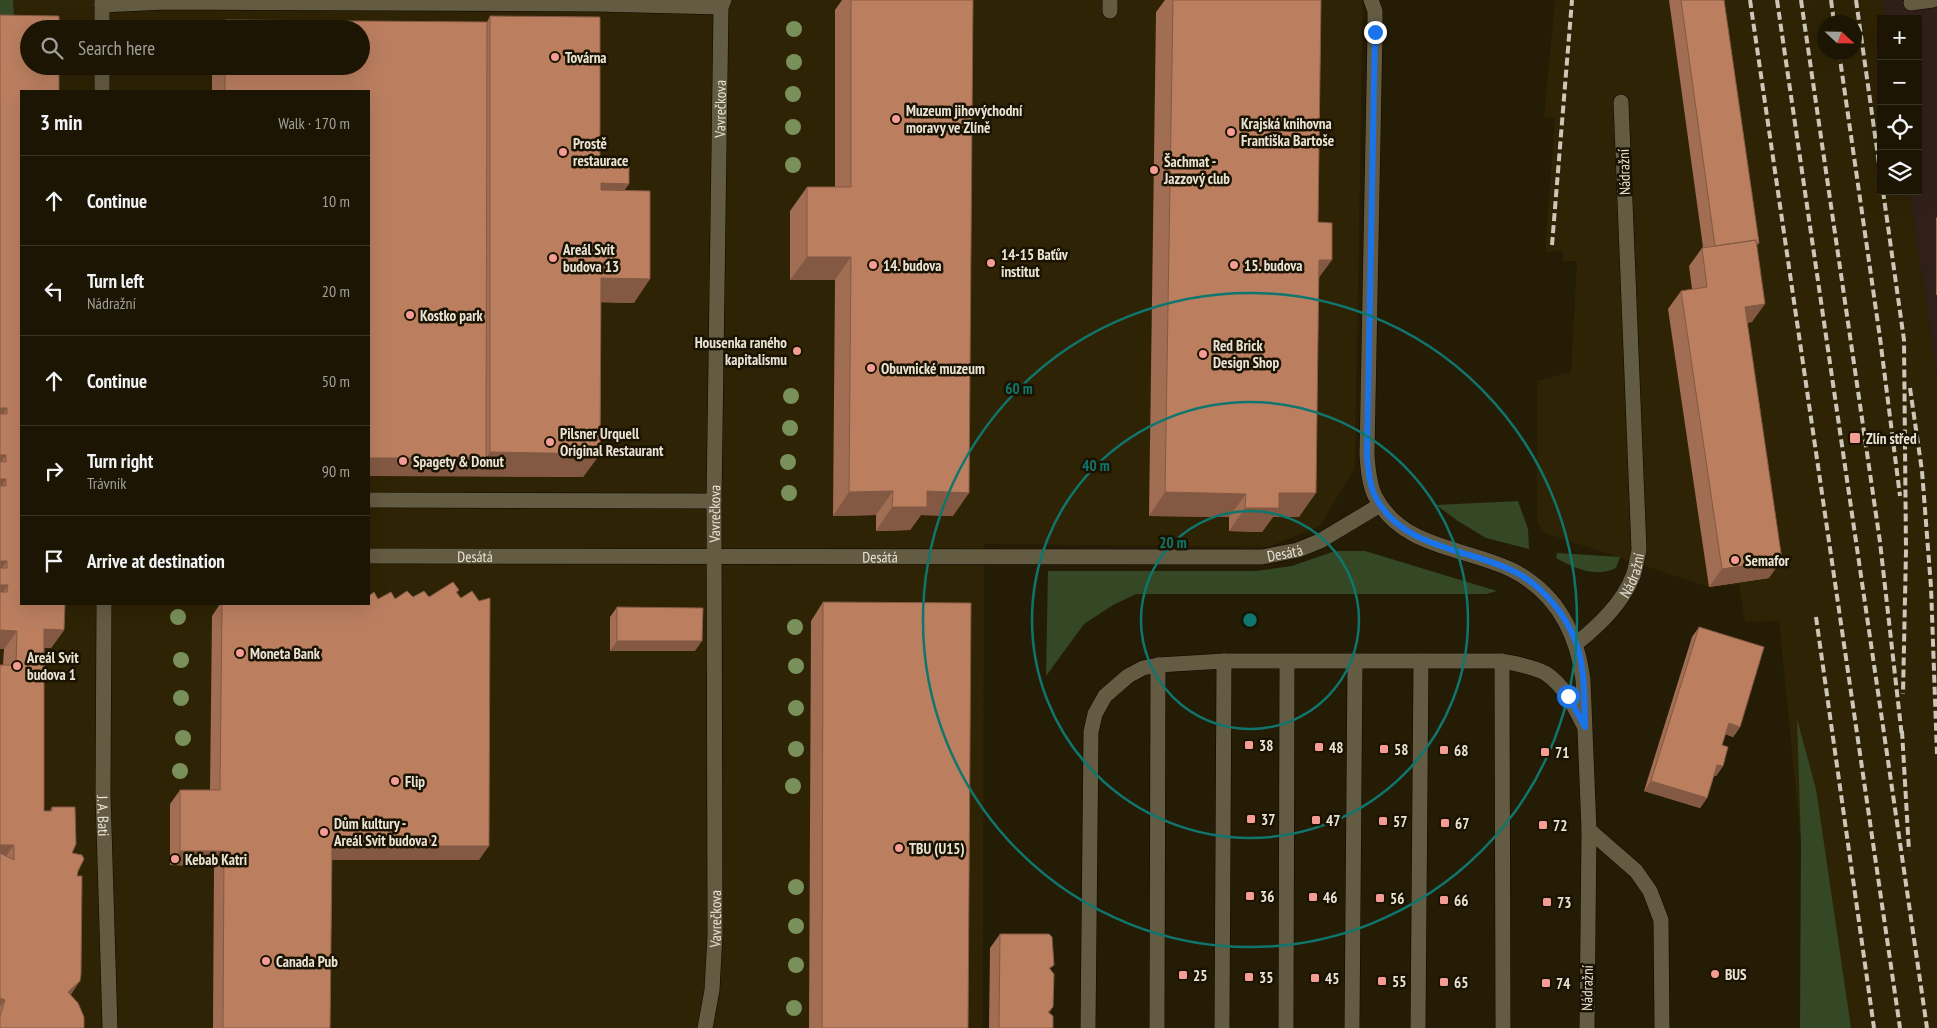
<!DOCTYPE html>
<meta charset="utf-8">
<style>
body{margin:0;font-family:"PT Sans Narrow",sans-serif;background:#292213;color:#f1f3f6}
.controls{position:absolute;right:15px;top:15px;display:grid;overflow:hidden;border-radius:0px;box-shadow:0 5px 20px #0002}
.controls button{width:45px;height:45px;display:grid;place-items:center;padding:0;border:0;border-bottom:1px solid #3a3426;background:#1c1504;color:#f1f3f6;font:25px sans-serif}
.compass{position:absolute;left:1817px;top:15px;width:45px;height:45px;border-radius:50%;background:#1c1504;box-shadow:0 5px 20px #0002;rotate:112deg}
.stop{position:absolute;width:15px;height:15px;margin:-11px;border:4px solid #1a73e8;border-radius:50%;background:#fff}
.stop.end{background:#1a73e8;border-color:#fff;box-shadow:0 1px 5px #0008}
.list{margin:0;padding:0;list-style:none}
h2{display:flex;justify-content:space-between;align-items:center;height:65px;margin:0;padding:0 20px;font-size:21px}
h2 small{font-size:16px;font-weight:400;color:#a09f9a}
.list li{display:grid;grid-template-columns:32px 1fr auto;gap:15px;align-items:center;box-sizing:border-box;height:90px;padding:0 20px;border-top:1px solid #3a3426}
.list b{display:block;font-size:19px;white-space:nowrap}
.list p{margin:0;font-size:16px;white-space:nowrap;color:#a09f9a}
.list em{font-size:16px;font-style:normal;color:#a09f9a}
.icon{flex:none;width:28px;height:28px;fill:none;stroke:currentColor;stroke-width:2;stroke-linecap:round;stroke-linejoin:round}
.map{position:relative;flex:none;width:1937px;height:1028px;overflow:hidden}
.search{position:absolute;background:#1c1504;box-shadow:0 5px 20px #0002;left:20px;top:20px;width:350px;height:55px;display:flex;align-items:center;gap:12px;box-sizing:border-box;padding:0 18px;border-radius:28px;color:#a09f9a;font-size:19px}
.panel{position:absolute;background:#1c1504;box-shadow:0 5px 20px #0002;left:20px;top:90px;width:350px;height:515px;border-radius:0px}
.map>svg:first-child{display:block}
</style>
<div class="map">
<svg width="1937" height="1028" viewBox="0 0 1937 1028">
<rect width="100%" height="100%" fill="#251c06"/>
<path fill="#2e2304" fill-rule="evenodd" d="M0,0H1363L1355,468L1320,526L1268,547L984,544L983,1028H0ZM29,29H361V66H29ZM21,91H369V604H21Z
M1555,0H1882L1885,19H1881V191H1909L1937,375V1028H1800L1801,844L1779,621L1745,622L1739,584L1709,587L1545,533L1537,522V381L1571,372L1577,261H1563V251L1545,252L1555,118L1544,117ZM1824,22H1854V52H1824Z"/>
<path fill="#312019" d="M1882,0H1937V375L1909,191H1918V19H1885Z"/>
<path fill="#344826" d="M0,0H13L14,17H0Z
M1518,501L1528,529L1529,549L1486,538L1458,521L1436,505Z
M1335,551H1365L1497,591L1486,594H1136L1113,605L1084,624L1046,676L1048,571H1256L1292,566Z
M1557,553L1620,557L1616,568C1594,578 1575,568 1556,558Z
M1797,719L1816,789L1851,1028H1800L1801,844Z"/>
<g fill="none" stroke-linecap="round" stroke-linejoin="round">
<g stroke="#0e0600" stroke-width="16">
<g id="minor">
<path d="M102,0V29"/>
<path d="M1371,0L1375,11V32L1367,455C1368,468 1369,484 1375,496C1402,549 1465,547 1512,570C1557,593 1577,633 1583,680L1589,830L1587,1028"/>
<path d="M1911,3L1933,0"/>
<path d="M102,5L166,2L595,4L721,7"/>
<path d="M1110,11V0"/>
<path d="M102,66V91"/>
<path d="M369,500L714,501"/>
<path id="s1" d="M369,556L1262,557L1298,550L1320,541L1380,505"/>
<path id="s2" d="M104,604L103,794L110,1028"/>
<path id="s3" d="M1576,644C1598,626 1622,604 1633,576C1636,568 1637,558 1639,550L1621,102"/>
<path d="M1502,661L1503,1028"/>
<path d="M1589,830L1636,871L1650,891L1661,920L1662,1028"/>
<path id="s4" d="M705,1028L712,990L715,935L714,501L721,7L724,0"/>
<path d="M1088,1028L1091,732L1095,714L1105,696L1128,676L1143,668L1158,665L1224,661H1502C1516,664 1532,666 1545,673C1563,684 1574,706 1583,724"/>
<path d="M1157,1028L1158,665"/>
<path d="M1222,1028L1224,661"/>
<path d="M1286,1028L1287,663"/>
<path d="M1352,1028L1355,661"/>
<path d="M1418,1028L1421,662"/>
</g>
</g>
<use href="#minor" stroke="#645b43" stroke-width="15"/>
<path stroke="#cec7b9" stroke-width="4" stroke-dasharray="8 4" stroke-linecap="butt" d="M1750,0L1900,1028
M1777,0L1927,1028
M1801,0L1880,542L1902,737
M1831,0L1834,22
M1856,0L1881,178
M1839,52L1880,338L1900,496
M1883,191L1904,340L1906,551L1903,694
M1552,245L1572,0
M1910,388L1922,471L1931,587L1937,754
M1816,617L1874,1028
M1902,731L1909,851"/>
</g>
<g fill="#79905a">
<circle cx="794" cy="29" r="8"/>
<circle cx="794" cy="62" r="8"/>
<circle cx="793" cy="94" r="8"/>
<circle cx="793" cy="127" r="8"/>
<circle cx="793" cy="165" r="8"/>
<circle cx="791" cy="396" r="8"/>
<circle cx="790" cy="428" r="8"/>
<circle cx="788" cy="462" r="8"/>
<circle cx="789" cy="493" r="8"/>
<circle cx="178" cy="617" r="8"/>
<circle cx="795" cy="627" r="8"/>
<circle cx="181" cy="660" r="8"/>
<circle cx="796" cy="666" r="8"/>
<circle cx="181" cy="698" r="8"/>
<circle cx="796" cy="708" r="8"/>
<circle cx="183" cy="738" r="8"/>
<circle cx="796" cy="749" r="8"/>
<circle cx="180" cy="771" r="8"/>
<circle cx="793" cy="786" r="8"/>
<circle cx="796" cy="887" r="8"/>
<circle cx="796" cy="926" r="8"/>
<circle cx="796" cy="965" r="8"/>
<circle cx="794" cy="1008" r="8"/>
</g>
<path fill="#a16d53" d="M842,0H973L953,516L921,515L910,530L876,531V515L833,516L835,280H790V211L807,187H835V10Z
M1165,0H1321L1318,222L1319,278L1299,517H1273L1262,532L1229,531V517L1149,516L1156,12Z
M1669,0H1724L1759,243L1756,246L1752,322L1747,323L1769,578L1709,587L1668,309L1681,291L1692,289L1689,266L1702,248L1703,247Z
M0,15L21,91L64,630L51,648H44V811H50L52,807L72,853L78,871L0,1028V665H3L4,649H0Z
M490,16L624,190L634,303L601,302L600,454L583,477L473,476L369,91H212V66H361V29H219L225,20L487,22Z
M1937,217V295H1936V218Z
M459,590L457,593L479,860H332L330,1028H213L214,866L170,865V804L180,790H210L212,616L220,604H369L378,599L429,597Z
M823,602L968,1028H809L811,621Z
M617,607L695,651H610V617Z
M1699,627L1740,727L1733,737L1725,734L1722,745L1723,766L1716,776H1714L1707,798L1700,808L1644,791L1692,637Z
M1000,934L1054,965L1050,969L1053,1007L1049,1013L1053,1028H989L990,948Z"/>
<path fill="#835943" d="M601,183L629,184L613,207H585Z
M807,257H851L835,280H790Z
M1319,260H1332L1315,283Z
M601,278L650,279L634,303L585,302Z
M1765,304L1752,322L1732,325L1745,307Z
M0,408H7L0,418Z
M490,452L600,454L583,477L369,476V458H486Z
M0,455H6L0,464Z
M0,479H6L0,489Z
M893,491L876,515L833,516L849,492Z
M927,491L969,493L953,516L921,515L910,530L876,531L892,507Z
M1165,492L1246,494L1229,517L1149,516Z
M1279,493H1316L1299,517H1273L1262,532L1229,531L1245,508Z
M1782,560L1769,578L1709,587L1722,569Z
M0,561H7L0,571Z
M0,585H8L0,596Z
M44,629L64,630L51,648L31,647Z
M0,630L17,631L4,649H0Z
M617,641H702L695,651H610Z
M1729,723L1740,727L1733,737L1722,733Z
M1717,765L1723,766L1716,776L1710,775Z
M1651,781L1707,798L1700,808L1644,791Z
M0,845H14L1,863H0Z
M332,846H489L479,860H322Z
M180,851H224L214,866L170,865Z
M80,981L68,999V992Z
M0,998L5,1000L0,1007Z"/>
<path fill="#bb7f60" stroke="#835943" d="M851,0H973L969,493L927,491V507H892L893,491L849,492L851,257H807V187H851Z
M1173,0H1321L1318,222L1332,223V260H1319L1316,493H1279V508H1245L1246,494L1165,492Z
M1681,0H1724L1759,243H1756V240L1715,246Z
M0,15L59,16V29H29V66H59V91H21V604H65L64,630L44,629V811H52V807H75L76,844L72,853L82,855L84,859L78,871L77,876H82L81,974L80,981L68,992L78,1003L84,1017V1028H0V1016L5,1000L0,998V853L14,860V845H0V665H16L17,631L0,630V592H7L8,585H0V568H7V561H0V486H6V479H0V462H6V455H0V414H7V408H0Z
M490,16L600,17V158L601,160H629V184L601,183V190L650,191V279L601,278L600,454L490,452Z
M225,20L487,22L486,458H369V91H225V66H361V29H225Z
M1756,240L1765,304L1745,307L1782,560L1722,569L1681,291L1707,287L1702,248Z
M453,582L459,590L456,592L461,598L472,591L479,601L490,598L489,846H332L330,1028H223L224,851H180V790H220L222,604H369V596L374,592L378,599L391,592L395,599L407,591L413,597L424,591L429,597Z
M823,602L971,603L968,1028H822Z
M617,607L703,608L702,641H617Z
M1699,627L1764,647L1740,727L1729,723L1722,745L1728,747L1723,766L1717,765L1707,798L1651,781Z
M1000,934H1049L1052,937L1054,965L1049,968L1054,974L1053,1007L1048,1012L1053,1016V1028H999Z"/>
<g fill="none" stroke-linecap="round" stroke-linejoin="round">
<path stroke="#1a73e8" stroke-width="6" d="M1375,32L1367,455C1368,468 1369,484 1375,496C1401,548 1464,548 1511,570C1536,581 1559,606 1571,631C1586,660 1584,696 1585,727L1568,696"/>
</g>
<g fill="none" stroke="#0f766e" stroke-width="2.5">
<circle cx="1250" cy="620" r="109"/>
<circle cx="1250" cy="620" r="218"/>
<circle cx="1250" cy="620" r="327"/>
</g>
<g fill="#f59c94" stroke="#1b1301" stroke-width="2">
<circle cx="555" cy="57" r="5"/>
<circle cx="896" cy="119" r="5"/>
<circle cx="1231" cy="132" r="5"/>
<circle cx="563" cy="152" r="5"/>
<circle cx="1154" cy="170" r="5"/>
<circle cx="553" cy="258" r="5"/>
<circle cx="991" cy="263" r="5"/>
<circle cx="873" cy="265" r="5"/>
<circle cx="1234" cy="265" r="5"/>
<circle cx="410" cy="315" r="5"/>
<circle cx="797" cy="351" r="5"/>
<circle cx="1203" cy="354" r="5"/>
<circle cx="871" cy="368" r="5"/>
<rect x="1849" y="432" width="12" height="12" rx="2.5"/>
<circle cx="550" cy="442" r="5"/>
<circle cx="403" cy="461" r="5"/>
<circle cx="1735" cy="560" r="5"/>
<circle cx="240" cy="653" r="5"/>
<circle cx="17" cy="666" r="5"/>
<rect x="1244" y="740" width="10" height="10" rx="2.5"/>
<rect x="1314" y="742" width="10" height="10" rx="2.5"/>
<rect x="1379" y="744" width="10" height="10" rx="2.5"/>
<rect x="1439" y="745" width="10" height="10" rx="2.5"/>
<rect x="1540" y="747" width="10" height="10" rx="2.5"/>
<circle cx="395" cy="781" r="5"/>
<rect x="1246" y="814" width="10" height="10" rx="2.5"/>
<rect x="1311" y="815" width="10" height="10" rx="2.5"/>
<rect x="1378" y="816" width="10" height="10" rx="2.5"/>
<rect x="1440" y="818" width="10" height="10" rx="2.5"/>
<rect x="1538" y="820" width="10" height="10" rx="2.5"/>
<circle cx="324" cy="832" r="5"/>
<circle cx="899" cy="848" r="5"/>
<circle cx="175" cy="859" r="5"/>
<rect x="1245" y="891" width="10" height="10" rx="2.5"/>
<rect x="1308" y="892" width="10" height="10" rx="2.5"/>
<rect x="1375" y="893" width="10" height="10" rx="2.5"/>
<rect x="1439" y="895" width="10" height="10" rx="2.5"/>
<rect x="1542" y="897" width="10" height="10" rx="2.5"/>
<circle cx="266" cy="961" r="5"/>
<circle cx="1715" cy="974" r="5"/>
<rect x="1178" y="970" width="10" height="10" rx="2.5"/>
<rect x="1244" y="972" width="10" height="10" rx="2.5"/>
<rect x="1310" y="973" width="10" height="10" rx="2.5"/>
<rect x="1377" y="976" width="10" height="10" rx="2.5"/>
<rect x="1439" y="977" width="10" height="10" rx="2.5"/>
<rect x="1541" y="978" width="10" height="10" rx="2.5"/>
</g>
<g text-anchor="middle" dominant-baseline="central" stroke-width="5" stroke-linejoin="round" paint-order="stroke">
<g font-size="15" font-weight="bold" fill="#e9e3d6" stroke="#1b1301" text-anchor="start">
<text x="565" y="57">Továrna</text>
<text x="906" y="110">Muzeum jihovýchodní<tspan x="906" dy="17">moravy ve Zlíně</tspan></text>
<text x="1241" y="123">Krajská knihovna<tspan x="1241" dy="17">Františka Bartoše</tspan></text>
<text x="573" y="143">Prostě<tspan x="573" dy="17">restaurace</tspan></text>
<text x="1164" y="161">Šachmat -<tspan x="1164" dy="17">Jazzový club</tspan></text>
<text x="563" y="249">Areál Svit<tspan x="563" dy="17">budova 13</tspan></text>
<text x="1001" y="254">14-15 Baťův<tspan x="1001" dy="17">institut</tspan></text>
<text x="883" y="265">14. budova</text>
<text x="1244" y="265">15. budova</text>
<text x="420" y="315">Kostko park</text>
<text x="787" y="342" text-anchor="end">Housenka raného<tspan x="787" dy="17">kapitalismu</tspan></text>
<text x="1213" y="345">Red Brick<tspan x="1213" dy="17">Design Shop</tspan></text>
<text x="881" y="368">Obuvnické muzeum</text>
<text x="560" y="433">Pilsner Urquell<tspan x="560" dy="17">Original Restaurant</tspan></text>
<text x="1866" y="438">Zlín střed</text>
<text x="413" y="461">Spagety &amp; Donut</text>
<text x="1745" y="560">Semafor</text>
<text x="250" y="653">Moneta Bank</text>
<text x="27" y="657">Areál Svit<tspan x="27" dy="17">budova 1</tspan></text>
<text x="1259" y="745">38</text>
<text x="1329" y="747">48</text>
<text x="1394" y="749">58</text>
<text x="1454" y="750">68</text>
<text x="1555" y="752">71</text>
<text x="405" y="781">Flip</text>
<text x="1261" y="819">37</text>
<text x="1326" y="820">47</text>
<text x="1393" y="821">57</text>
<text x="334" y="823">Dům kultury -<tspan x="334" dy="17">Areál Svit budova 2</tspan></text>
<text x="1455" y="823">67</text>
<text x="1553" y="825">72</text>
<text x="909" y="848">TBU (U15)</text>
<text x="185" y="859">Kebab Katri</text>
<text x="1260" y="896">36</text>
<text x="1323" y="897">46</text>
<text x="1390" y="898">56</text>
<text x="1454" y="900">66</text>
<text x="1557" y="902">73</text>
<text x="276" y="961">Canada Pub</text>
<text x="1725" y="974">BUS</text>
<text x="1193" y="975">25</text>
<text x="1259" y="977">35</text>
<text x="1325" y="978">45</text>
<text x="1392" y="981">55</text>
<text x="1454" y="982">65</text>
<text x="1556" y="983">74</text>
</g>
<g font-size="15" fill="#e9e3d6" stroke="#1b1301">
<text stroke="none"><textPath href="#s4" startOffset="920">Vavrečkova</textPath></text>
<text transform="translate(1624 172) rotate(-92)">Nádražní</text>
<text stroke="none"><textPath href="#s4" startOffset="515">Vavrečkova</textPath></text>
<text stroke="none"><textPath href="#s1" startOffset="916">Desátá</textPath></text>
<text stroke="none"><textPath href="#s1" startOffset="511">Desátá</textPath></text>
<text stroke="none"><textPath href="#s1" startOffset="106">Desátá</textPath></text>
<text stroke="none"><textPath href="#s3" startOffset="90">Nádražní</textPath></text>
<text stroke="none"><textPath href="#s2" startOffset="212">J. A. Bati</textPath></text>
<text stroke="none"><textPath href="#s4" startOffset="110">Vavrečkova</textPath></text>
<text transform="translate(1587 988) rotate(-89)">Nádražní</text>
</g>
</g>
<circle cx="1250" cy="620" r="8" fill="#0f766e" stroke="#1b1301" stroke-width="2.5"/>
<g font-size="15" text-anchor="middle" font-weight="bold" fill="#0f766e" stroke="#1b1301" stroke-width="5" stroke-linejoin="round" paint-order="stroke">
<text x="1019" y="394">60 m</text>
<text x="1096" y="471">40 m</text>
<text x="1173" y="548">20 m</text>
</g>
</svg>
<div class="controls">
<button>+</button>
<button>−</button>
<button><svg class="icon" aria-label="locate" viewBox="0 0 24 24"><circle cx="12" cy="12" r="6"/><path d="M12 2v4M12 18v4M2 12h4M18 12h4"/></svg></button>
<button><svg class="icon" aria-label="layers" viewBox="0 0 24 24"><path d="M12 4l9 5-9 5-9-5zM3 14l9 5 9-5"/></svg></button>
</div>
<svg class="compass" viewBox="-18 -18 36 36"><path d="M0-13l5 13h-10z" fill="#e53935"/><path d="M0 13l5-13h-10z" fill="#a09f9a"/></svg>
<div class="stop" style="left:1568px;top:696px"></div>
<div class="stop end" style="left:1375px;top:32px"></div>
<div class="search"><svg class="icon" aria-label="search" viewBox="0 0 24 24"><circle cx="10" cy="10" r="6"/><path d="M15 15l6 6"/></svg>Search here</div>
<section class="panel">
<h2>3 min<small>Walk · 170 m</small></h2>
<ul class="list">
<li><svg class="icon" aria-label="ahead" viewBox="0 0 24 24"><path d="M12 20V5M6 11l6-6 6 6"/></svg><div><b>Continue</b></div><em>10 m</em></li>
<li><svg class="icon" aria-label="left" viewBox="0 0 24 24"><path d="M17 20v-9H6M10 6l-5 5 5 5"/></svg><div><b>Turn left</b><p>Nádražní</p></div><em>20 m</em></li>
<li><svg class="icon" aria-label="ahead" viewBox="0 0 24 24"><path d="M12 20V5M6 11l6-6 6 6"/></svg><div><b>Continue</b></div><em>50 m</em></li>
<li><svg class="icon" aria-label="right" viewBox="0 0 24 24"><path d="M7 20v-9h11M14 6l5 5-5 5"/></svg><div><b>Turn right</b><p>Trávník</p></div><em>90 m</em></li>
<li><svg class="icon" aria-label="arrive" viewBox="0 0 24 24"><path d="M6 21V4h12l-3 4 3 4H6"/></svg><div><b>Arrive at destination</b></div></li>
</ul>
</section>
</div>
